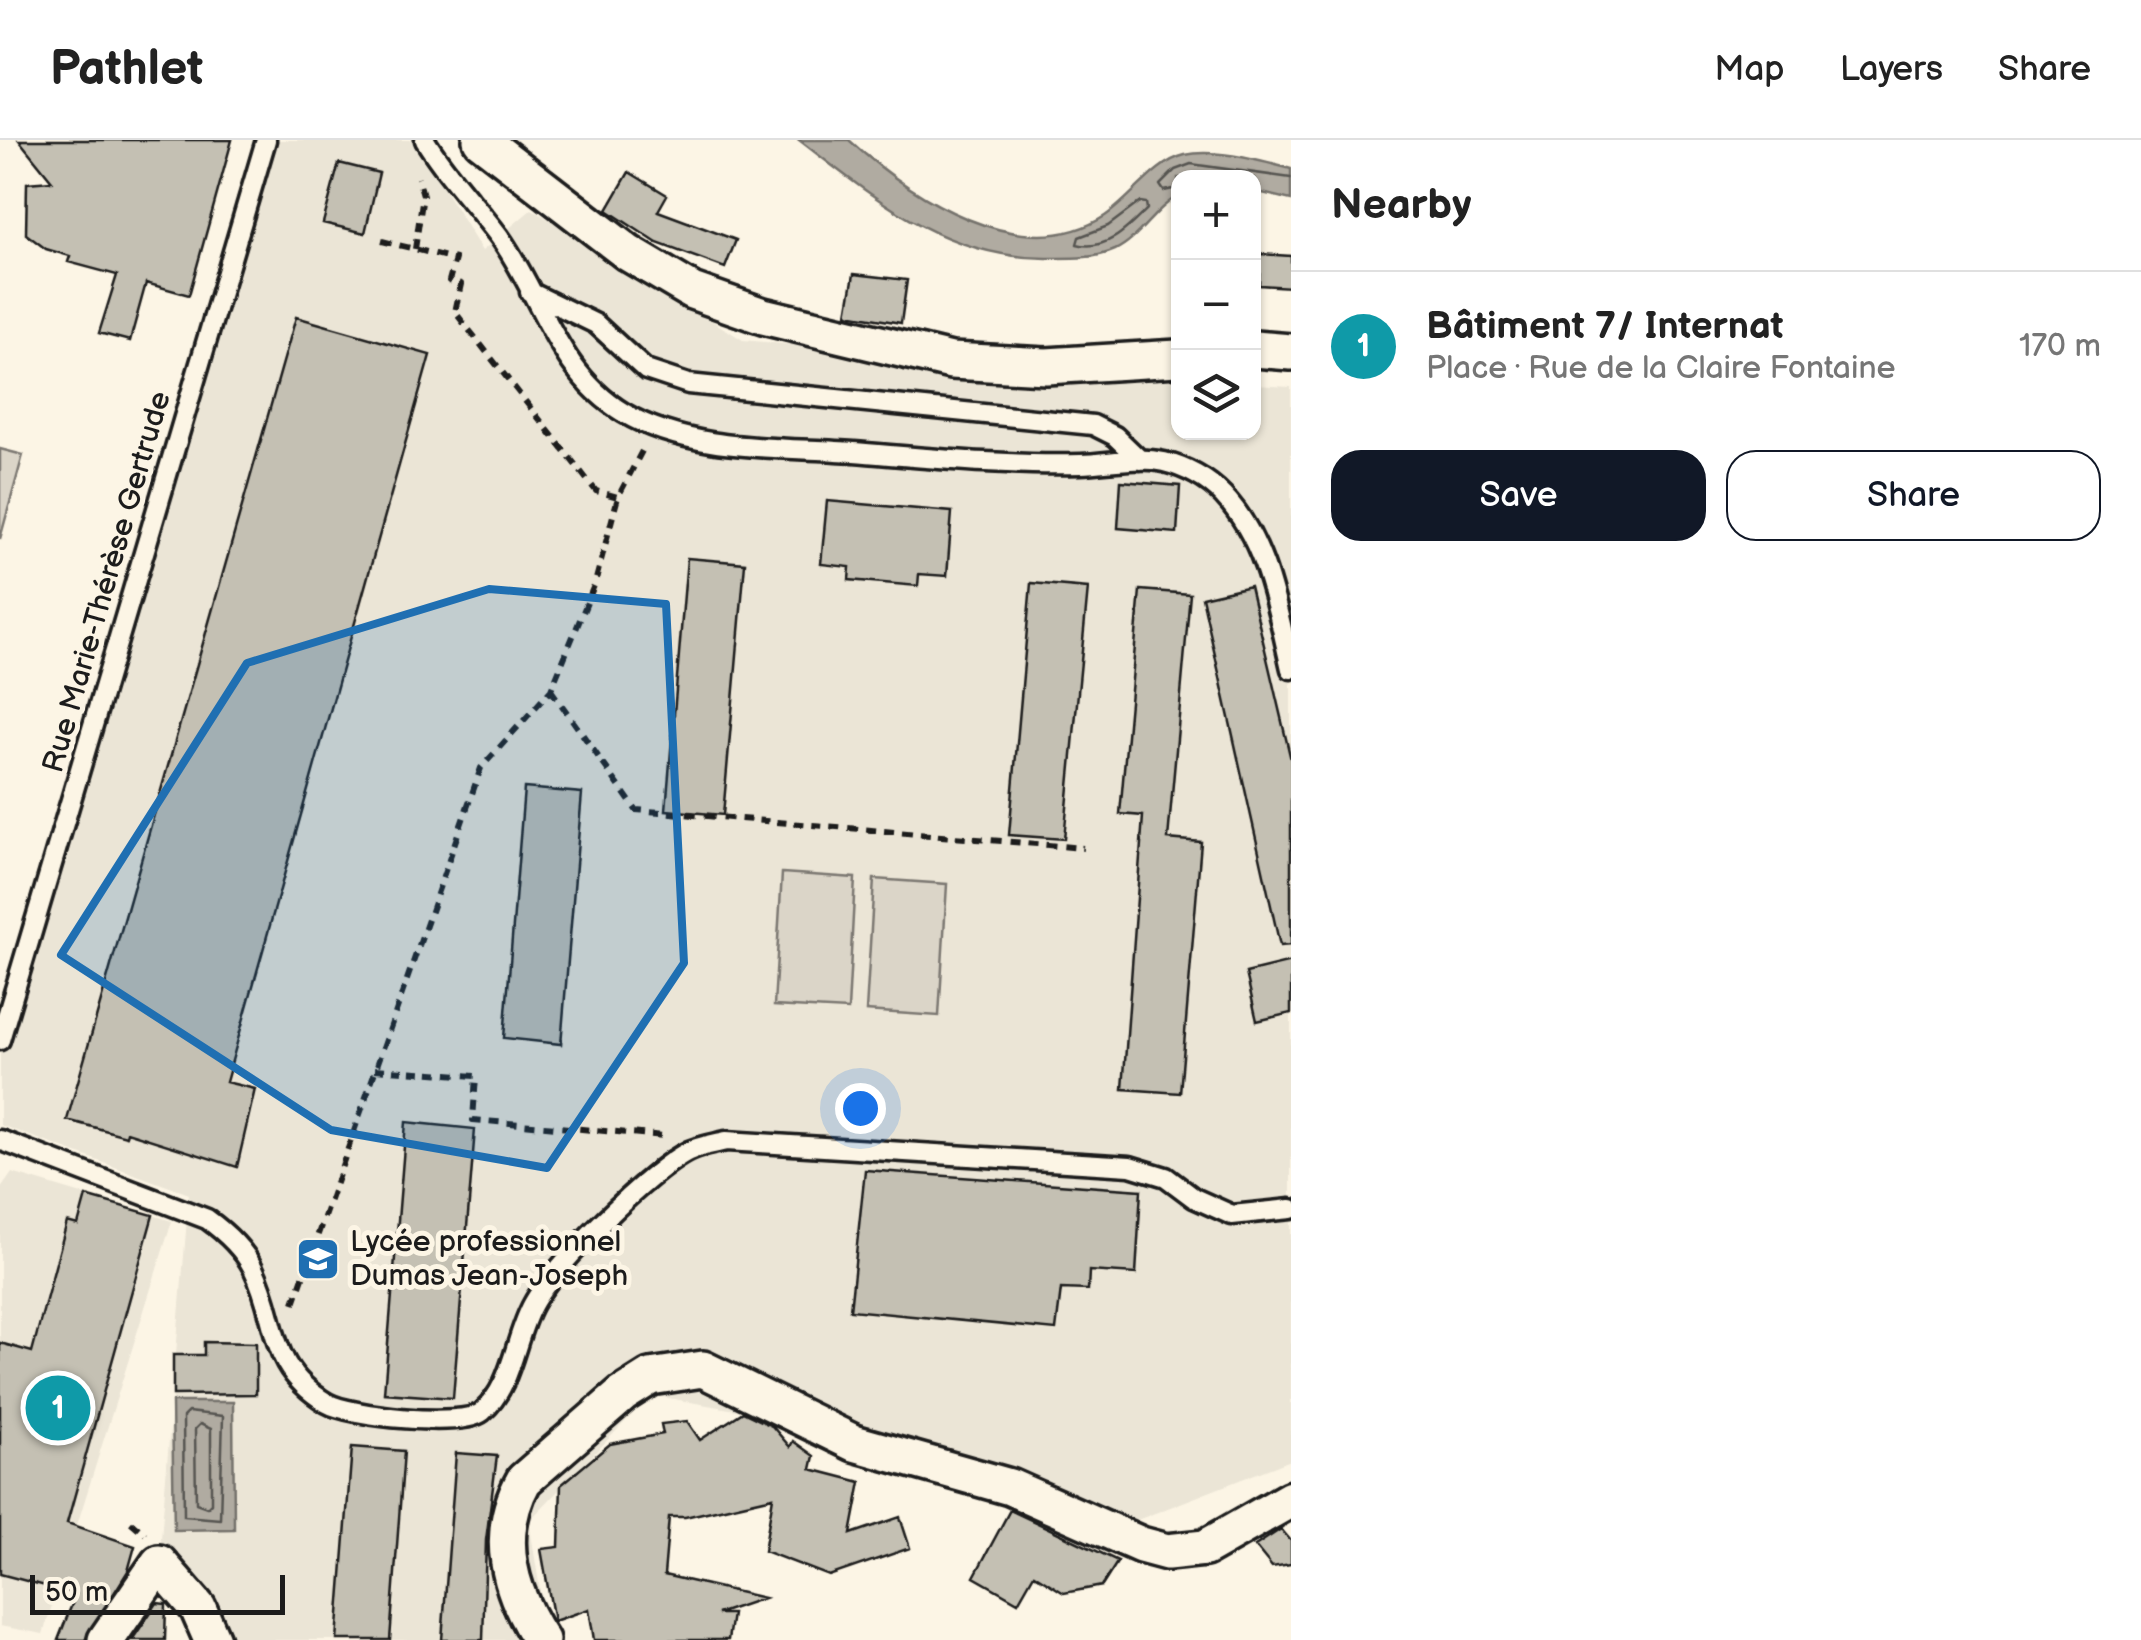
<!DOCTYPE html>
<meta charset="utf-8">
<style>
body{margin:0;font-family:"Balsamiq Sans",sans-serif;background:#f6f6f6;color:#222}
.controls{position:absolute;right:30px;top:30px;display:grid;overflow:hidden;border-radius:20px;box-shadow:0 2px 8px #0004}
.controls button{width:90px;height:90px;display:grid;place-items:center;padding:0;border:0;border-bottom:2px solid #e0e0e0;background:#fff;color:#222;font:50px sans-serif}
.scale{position:absolute;left:30px;bottom:25px;width:255px;box-sizing:border-box;padding-left:10px;border:5px solid #1c1c1c;border-top:0;font-size:28px;line-height:35px;white-space:nowrap;color:#1c1c1c;-webkit-text-stroke:8px #fcf5e5;paint-order:stroke}
.you{position:absolute;left:860px;top:968px;width:35px;height:35px;margin:-25px;border:8px solid #fff;border-radius:50%;background:#1a73e8;box-shadow:0 0 0 15px #1a73e833}
.badge{display:grid;place-items:center;width:65px;height:65px;border-radius:50%;background:#111827;color:#fff;font-size:32px;font-weight:700}
.pin{position:absolute;translate:-50% -50%;border:5px solid #fff;box-shadow:0 2px 10px #0006}
.list{margin:0;padding:0;list-style:none}
h2{display:flex;justify-content:space-between;align-items:center;height:130px;margin:0;padding:0 40px;font-size:42px}
h2 small{font-size:32px;font-weight:400;color:#767676}
.list li{display:grid;grid-template-columns:65px 1fr auto;gap:30px;align-items:center;box-sizing:border-box;height:150px;padding:0 40px;border-top:2px solid #e0e0e0}
.list b{display:block;font-size:38px;white-space:nowrap}
.list p{margin:0;font-size:32px;white-space:nowrap;color:#767676}
.list em{font-size:32px;font-style:normal;color:#767676}
.actions{display:flex;gap:20px;padding:30px 40px}
.actions a{flex:1;padding:22px 0;border:2px solid #111827;border-radius:30px;text-align:center;font-size:35px;color:#111827}
.actions .main{background:#111827;color:#fff}
.icon{flex:none;width:55px;height:55px;fill:none;stroke:currentColor;stroke-width:2;stroke-linecap:round;stroke-linejoin:round}
.map{position:relative;flex:none;width:1291px;height:1500px;overflow:hidden}
header{display:flex;align-items:center;gap:60px;box-sizing:border-box;height:140px;padding:0 50px;background:#fff;border-bottom:2px solid #e0e0e0}
header strong{font-size:48px}
nav{display:flex;gap:55px;margin-inline-start:auto;font-size:35px}
main{display:flex}
aside{flex:1;background:#fff}
.map>svg:first-child{display:block}
</style>
<header>
<strong>Pathlet</strong>
<nav><a>Map</a><a>Layers</a><a>Share</a></nav>
</header>
<main>
<div class="map">
<svg width="1291" height="1500" viewBox="0 0 1291 1500">
<rect width="100%" height="100%" fill="#fcf5e5"/>
<filter id="ink" filterUnits="userSpaceOnUse"><feTurbulence type="fractalNoise" baseFrequency=".01" numOctaves="2"/><feDisplacementMap in="SourceGraphic" scale="20" xChannelSelector="R" yChannelSelector="G"/><feConvolveMatrix kernelMatrix="1 2 1 2 8 2 1 2 1" color-interpolation-filters="sRGB"/></filter>
<g filter="url(#ink)">
<path fill="#ebe5d6" d="M275,0H414L482,111L532,69L743,200L1178,241V292H1254V245L1291,247V1320L1132,1382L832,1287L651,1255L529,1381L548,1500H223L159,1423L189,1054L0,985V909Z
M12,1033L172,1081L43,1494L0,1486V1050Z"/>
<path fill="#dbd5c8" stroke="#7c7872" stroke-width="2.5" d="M0,309L23,315L0,399Z
M782,733L855,738L848,870L774,866Z
M874,739L947,744L939,876L866,871Z"/>
<path fill="#b0aba1" stroke="#75726c" stroke-width="2.5" d="M799,0H849C910,56 1021,130 1105,76C1131,59 1155,22 1185,15C1216,8 1260,21 1291,29V60L1254,51V38H1178V56C1154,69 1140,98 1115,110C1095,119 1069,118 1047,118C944,118 876,59 799,0Z
M172,1262H233L234,1389L174,1390Z"/>
<g fill="none" stroke-linecap="round" stroke-linejoin="round">
<path stroke="#575551" stroke-width="2.5" d="M1178,48L1164,51L1160,45L1175,30L1191,24L1291,38
M1140,62L1146,63L1147,69C1128,88 1106,112 1077,104L1079,97L1108,86Z
M188,1272L223,1276L220,1379L184,1376L183,1277Z
M200,1284L211,1289V1363L207,1367L196,1363L195,1289Z"/>
</g>
<path fill="#c4c0b3" stroke="#1c1c1c" stroke-width="2.5" d="M19,0H232L189,155L146,143L130,201L99,193L117,135L68,122L70,116L46,109L26,94L27,43L52,41Z
M339,23L379,33L365,93L323,83Z
M629,32L667,55L658,71L736,100L725,128L657,103L607,70Z
M1260,114L1291,116V147L1259,145Z
M854,134L907,140L901,183L847,174Z
M296,177L430,215L226,942L255,949L237,1027L127,992L126,996L67,980Z
M1121,341L1180,346L1177,393L1118,388Z
M827,361L952,372L947,436L919,434L918,446L849,440L850,427L821,424Z
M687,418L745,423L723,675L666,670Z
M1031,443L1088,448L1064,699L1009,695Z
M1250,446L1291,620V805L1280,806L1202,457Z
M1140,450L1190,454L1168,699L1201,702L1180,953L1123,949L1143,676L1120,674Z
M524,648L582,653L561,904L504,898Z
M1291,822V873L1257,881L1246,833Z
M406,982L475,989L453,1258L384,1253Z
M865,1030L1141,1050L1136,1134L1089,1131L1088,1150L1061,1149L1056,1190L850,1170Z
M86,1056L153,1075L67,1383L135,1406L128,1431L85,1500H58L76,1454L0,1434V1203L32,1212L67,1082L78,1085Z
M204,1202L256,1203V1254L173,1255V1215H204Z
M743,1272L772,1286L790,1307L793,1301L814,1316L811,1329L861,1342L851,1394L900,1377L910,1408L829,1436L764,1411L773,1357L685,1377H669L664,1435L764,1458L717,1474H732L728,1500H594L589,1469L554,1481L541,1409L559,1407L561,1345L610,1304L663,1294L661,1284L687,1281L700,1300Z
M352,1307L404,1311L390,1500H337Z
M456,1313L497,1316L486,1400L483,1500H442Z
M1010,1370L1118,1421L1102,1446L1064,1453L1034,1434L1018,1462L974,1437Z
M1281,1389L1291,1401V1424L1272,1427L1255,1406Z
M157,1463L166,1464L165,1500H132Z"/>
<g fill="none" stroke-linecap="round" stroke-linejoin="round">
<g stroke="#1c1c1c" stroke-width="25">
<path id="lane" d="M425,0C446,35 475,64 499,96C542,156 557,233 624,273C689,312 780,307 854,312C929,318 1006,326 1081,324C1109,323 1136,316 1164,322C1185,327 1208,339 1223,355C1267,401 1277,469 1291,529
M530,152L596,184L646,230L688,244L1093,285L1115,296L1140,320
M0,900L266,0
M0,1000L207,1079C225,1092 242,1107 253,1128C280,1182 265,1225 327,1263C349,1276 462,1288 482,1272C513,1246 514,1198 533,1164C554,1125 650,1030 689,1011C700,1006 714,1004 726,1001L1130,1026L1166,1037L1194,1058L1232,1075L1291,1069"/>
</g>
<g stroke="#1c1c1c" stroke-width="42">
<path id="street" d="M481,0L628,113L692,151L763,176L951,221L1046,226L1178,218
M1254,209L1291,212
M106,1500L159,1423L198,1468L212,1500
M541,1500C509,1451 493,1395 524,1340L623,1254L650,1237L703,1229L854,1303L1010,1347L1141,1405L1167,1412L1205,1408L1291,1359"/>
</g>
<path stroke="#1c1c1c" stroke-width="6" stroke-dasharray="10 8" stroke-linecap="butt" d="M382,101L455,119L449,141L461,144L455,172L596,351L618,357
M415,109L423,55L418,38
M551,550L636,670L1083,708
M375,929L476,936L473,980L665,996
M294,1163L481,628L551,550L595,443L618,357L644,307
M131,1382L145,1394"/>
<use href="#lane" stroke="#fcf5e5" stroke-width="18"/>
<use href="#street" stroke="#fcf5e5" stroke-width="35"/>
</g>
</g>
<path fill="#1f6fb2" fill-opacity="0.2" stroke="#1f6fb2" stroke-width="8" stroke-linejoin="round" d="M489,449L666,464L684,823L547,1028L331,990L61,815L247,523Z"/>
<defs>
<g id="school-square" transform="scale(2.25)"><rect x="-9" y="-9" width="18" height="18" rx="4" fill="#1f6fb2" stroke="#fcf5e5"/><path d="M0-5L7-2L0 1L-7-2ZM-4 1L0 2.5L4 1V4Q0 6-4 4Z" fill="#fff"/></g>
</defs>
<g fill-rule="evenodd">
<use href="#school-square" x="318" y="1119"/>
</g>
<g text-anchor="middle" dominant-baseline="central" stroke-width="10" stroke-linejoin="round" paint-order="stroke">
<g font-size="30" fill="#1c1c1c" stroke="#fcf5e5">
<text transform="translate(107 442) rotate(-74)">Rue Marie-Thérèse Gertrude</text>
</g>
<g font-size="30" fill="#1c1c1c" stroke="#fcf5e5" text-anchor="start">
<text x="350" y="1102">Lycée professionnel<tspan x="350" dy="34">Dumas Jean-Joseph</tspan></text>
</g>
</g>
</svg>
<div class="controls">
<button>+</button>
<button>−</button>
<button><svg class="icon" aria-label="layers" viewBox="0 0 24 24"><path d="M12 4l9 5-9 5-9-5zM3 14l9 5 9-5"/></svg></button>
</div>
<div class="scale">50 m</div>
<div class="you"></div>
<div class="pin badge" style="left:58px;top:1268px;background:#0f9aa8">1</div>
</div>
<aside>
<h2>Nearby<small></small></h2>
<ul class="list">
<li><span class="badge" style="background:#0f9aa8">1</span><div><b>Bâtiment 7/ Internat</b><p>Place · Rue de la Claire Fontaine</p></div><em>170 m</em></li>
</ul>
<div class="actions"><a class="main">Save</a><a>Share</a></div>
</aside>
</main>
